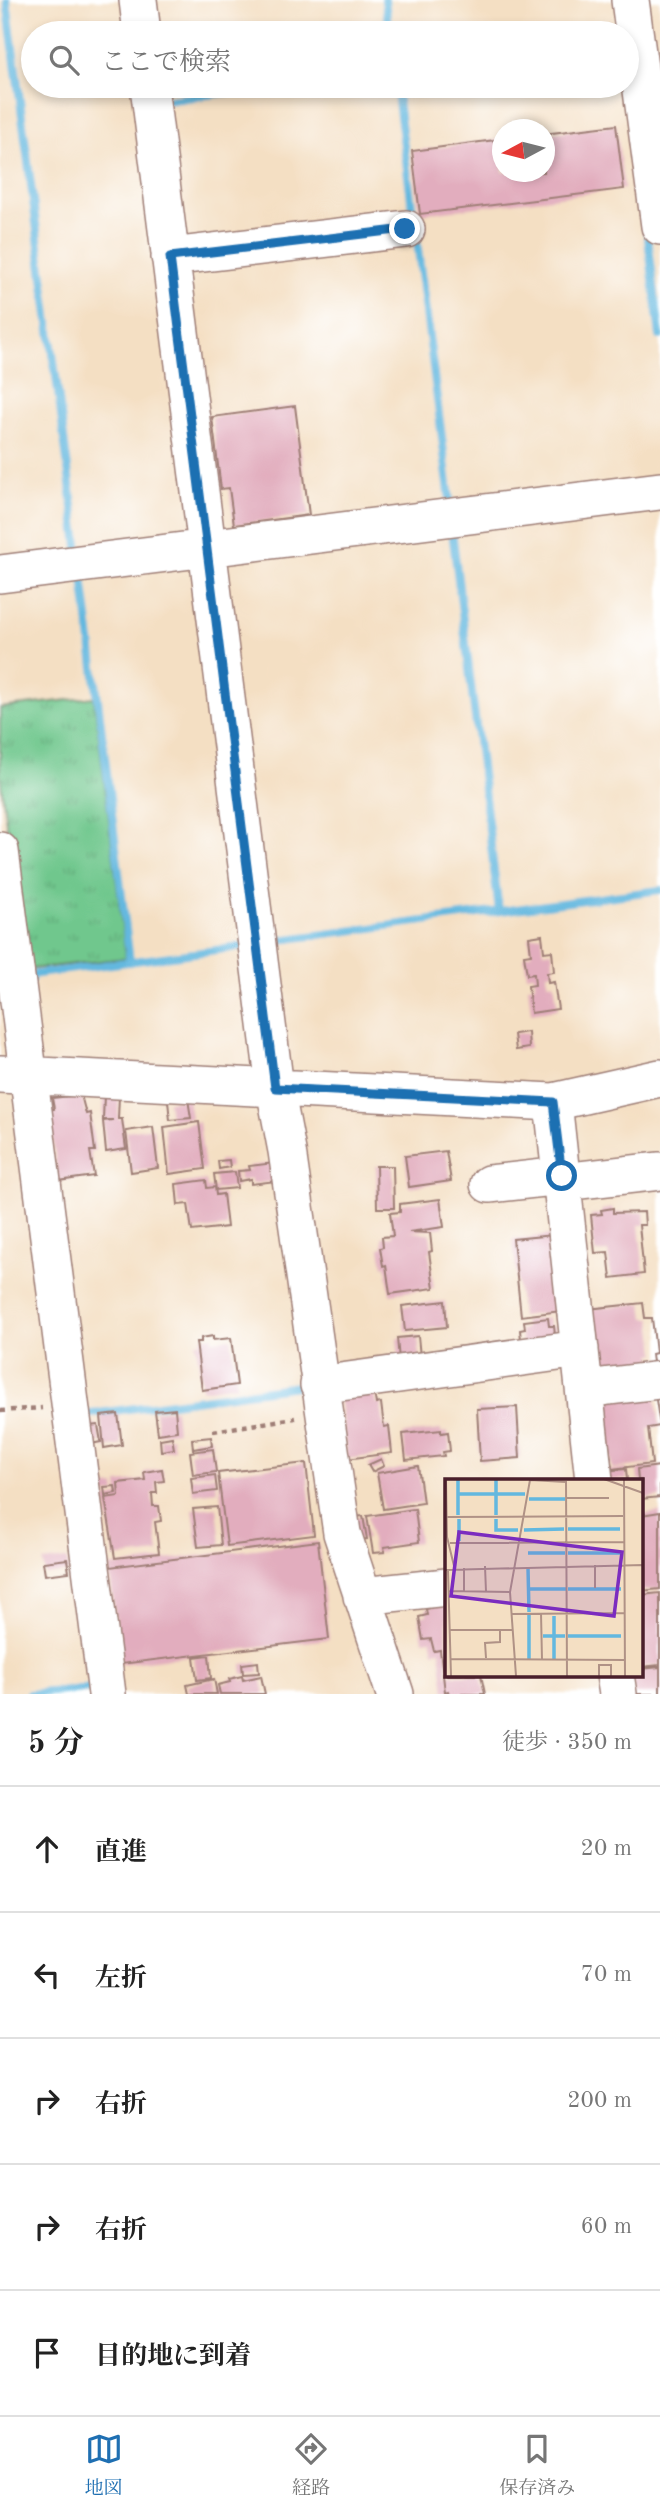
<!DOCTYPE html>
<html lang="ja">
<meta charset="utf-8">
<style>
body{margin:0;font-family:"Old Standard TT","Noto Serif JP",serif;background:#f6f6f6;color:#222}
.compass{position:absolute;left:492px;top:119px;width:63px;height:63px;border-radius:50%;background:#fff;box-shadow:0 4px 10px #0003;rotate:263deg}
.stop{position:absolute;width:21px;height:21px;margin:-16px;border:5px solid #1f6fb2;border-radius:50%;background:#fff}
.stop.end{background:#1f6fb2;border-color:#fff;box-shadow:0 2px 7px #0008}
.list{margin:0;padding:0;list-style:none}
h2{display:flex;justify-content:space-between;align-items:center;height:91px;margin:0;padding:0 28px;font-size:30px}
h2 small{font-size:23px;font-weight:400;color:#767676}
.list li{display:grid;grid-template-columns:46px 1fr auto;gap:21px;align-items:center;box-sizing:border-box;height:126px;padding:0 28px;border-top:2px solid #e0e0e0}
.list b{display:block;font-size:26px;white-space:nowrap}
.list em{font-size:23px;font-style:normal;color:#767676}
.icon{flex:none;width:38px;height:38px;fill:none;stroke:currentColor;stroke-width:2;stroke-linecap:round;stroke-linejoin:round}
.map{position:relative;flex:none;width:660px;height:1694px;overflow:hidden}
.search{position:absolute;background:#fff;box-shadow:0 4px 10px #0003;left:21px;right:21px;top:21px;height:77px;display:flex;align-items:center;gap:18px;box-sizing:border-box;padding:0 24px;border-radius:38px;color:#767676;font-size:26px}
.sheet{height:721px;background:#fff}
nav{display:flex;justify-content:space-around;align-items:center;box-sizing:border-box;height:98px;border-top:2px solid #e0e0e0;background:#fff;font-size:19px;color:#767676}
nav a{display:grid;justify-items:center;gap:4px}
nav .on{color:#1f6fb2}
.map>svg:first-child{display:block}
</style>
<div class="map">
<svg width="660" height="1694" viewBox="0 0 660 1694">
<defs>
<pattern id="grass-tufts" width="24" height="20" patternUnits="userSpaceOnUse" patternTransform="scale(1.75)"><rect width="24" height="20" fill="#70c78d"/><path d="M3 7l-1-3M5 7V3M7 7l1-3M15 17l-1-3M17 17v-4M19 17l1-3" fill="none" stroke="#62aa7a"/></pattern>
</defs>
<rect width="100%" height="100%" fill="#fff"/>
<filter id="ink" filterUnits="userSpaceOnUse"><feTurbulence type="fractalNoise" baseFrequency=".0143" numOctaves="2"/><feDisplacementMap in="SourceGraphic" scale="14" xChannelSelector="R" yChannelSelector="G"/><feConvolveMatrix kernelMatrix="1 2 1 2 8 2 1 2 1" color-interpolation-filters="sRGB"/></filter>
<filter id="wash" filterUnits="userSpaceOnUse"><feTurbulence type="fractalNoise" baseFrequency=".00686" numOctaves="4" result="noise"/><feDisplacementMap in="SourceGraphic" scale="28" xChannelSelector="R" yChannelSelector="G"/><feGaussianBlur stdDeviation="1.57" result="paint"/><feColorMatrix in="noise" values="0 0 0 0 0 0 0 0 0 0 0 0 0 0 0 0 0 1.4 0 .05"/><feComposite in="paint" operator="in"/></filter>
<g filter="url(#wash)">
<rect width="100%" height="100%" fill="#f4dfc3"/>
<path fill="url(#grass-tufts)" stroke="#5d735c" stroke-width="2" d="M94,697L126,958L24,970L0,775V708Z"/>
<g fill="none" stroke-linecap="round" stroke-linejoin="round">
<path stroke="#63b8df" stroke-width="8" d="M385,0L389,33
M7,1L79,553
M396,86L414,222
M170,100L274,86
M647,230L660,336
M416,234L451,508
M452,531L499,911
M83,577L130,962
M272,941L660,890
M31,979L30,975L246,946
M85,1418L84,1415L305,1385
M30,1694L94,1688"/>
</g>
<g id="blocks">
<path fill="#e2adbe" d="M616,125L624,189L420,214L412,151L503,139V172H544V134Z
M295,406L309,515L234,525L229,488L221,489L212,417Z
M542,935L544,952L552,951L554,972L547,973L548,983L554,982L558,1009L531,1013L528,986L535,985L534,974L527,975L524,955L531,954L529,937Z
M528,1032L529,1048L516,1050L514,1034Z
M81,1095L86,1114L90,1113L95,1151H90L94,1176L58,1181L49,1110L54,1109L52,1098Z
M104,1095L119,1096L118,1119H122L126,1149L106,1152L103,1121L113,1120H103Z
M188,1099L191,1118L170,1120L168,1101Z
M199,1122L205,1169L169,1174L164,1127Z
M153,1127L158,1168L131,1172L126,1131Z
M446,1151L451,1181L409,1187L405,1156Z
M229,1160L230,1167L219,1169L218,1161Z
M274,1163L277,1181L251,1184V1179L239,1181L238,1171L250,1170L249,1166Z
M376,1166H393L394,1208H377Z
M235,1172L237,1188L216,1190L214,1174Z
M206,1180L207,1188L215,1187L216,1195L223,1194L227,1227L192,1231L188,1204L178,1205L176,1184Z
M440,1199L444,1227L409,1232L430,1233L432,1251L429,1252L434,1288L390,1294L386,1265L383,1266L380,1248L383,1247L382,1237L393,1236L390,1213L400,1212V1204Z
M613,1208V1213L644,1212L645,1225H639L644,1274L611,1278L608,1252L595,1253L591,1215L602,1214L601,1210Z
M553,1235L562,1311L521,1316L513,1239Z
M445,1301L447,1327L405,1331L402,1306Z
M643,1303L645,1318H652L656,1353L652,1354L654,1371L598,1378L588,1309Z
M548,1318L549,1326H554L556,1345L522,1349L520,1330L525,1329L524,1321Z
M213,1336V1340L231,1338L237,1385L202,1390L196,1342H201V1338Z
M418,1336L420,1357L399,1360L397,1338Z
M374,1392L376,1404L381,1403L384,1427L389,1426L392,1453L347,1459L339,1396Z
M655,1393L660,1426L648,1428L652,1464L612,1469L603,1399Z
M517,1407L520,1458L480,1461L477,1409Z
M175,1409L177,1431L158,1434L155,1411Z
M118,1414L122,1445L104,1448L101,1416Z
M98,1425L101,1442L91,1444L89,1426Z
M441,1430V1433L448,1432L450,1451L443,1452L444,1456L406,1460L403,1434Z
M172,1437L174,1449L161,1451L160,1439Z
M211,1437L212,1446L193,1449L192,1439Z
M213,1449L216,1472L193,1475L190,1452Z
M381,1459L384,1466L372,1472L368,1465Z
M306,1463L314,1535L227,1546L218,1473Z
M418,1466L423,1503L383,1509L377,1473Z
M660,1466V1497L641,1499V1480H638L637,1469Z
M162,1469L164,1481L156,1482L157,1493H152L153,1506H159L161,1521L155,1522L159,1553L115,1558L105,1498L119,1496L118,1483L145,1480L144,1472Z
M626,1469L627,1480H604L603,1471Z
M215,1475L217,1491L193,1494L191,1478Z
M115,1486L116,1493L105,1495L104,1487Z
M217,1507L221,1545L198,1547L193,1509Z
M415,1509L419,1542L384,1547L385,1552L373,1553L367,1516Z
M660,1512V1589L641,1591V1515Z
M363,1516L367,1539L357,1540L354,1517Z
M318,1541L329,1639L121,1664L109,1567Z
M67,1559L69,1572L45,1575L43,1562Z
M660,1593V1665L641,1667V1595Z
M447,1598V1675H481L485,1694H449L448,1691L445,1692L440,1650L434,1651L431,1639L423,1640L419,1617L427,1615L426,1609L431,1608L430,1601Z
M209,1655L211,1678L197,1680L194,1657Z
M258,1662L259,1673L243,1674L242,1664Z
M660,1667V1694H634L632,1675H641V1669Z
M242,1676L243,1680L261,1676L265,1694H220L218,1685L230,1682L229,1679Z
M214,1679L217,1694H189L187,1685Z"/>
</g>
</g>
<g filter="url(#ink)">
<use href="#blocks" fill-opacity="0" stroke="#9f7f77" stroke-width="2"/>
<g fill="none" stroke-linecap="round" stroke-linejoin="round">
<g stroke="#9f7f77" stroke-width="40">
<path id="minor" d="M138,0L142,33
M630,0L660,226
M149,86L275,1088L287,1151L342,1533L395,1694
M170,257L406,229
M0,574L660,491
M0,851L107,1694
M0,1074L553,1102L660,1078
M553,1102L594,1480
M562,1182L660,1171
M489,1184L562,1176
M319,1385L580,1349
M585,1389L660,1380
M362,1596L447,1587
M615,1675L618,1694"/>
</g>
<path stroke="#9f7f77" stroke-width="4.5" stroke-dasharray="5 5" stroke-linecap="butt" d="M0,1411L42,1408
M213,1431L295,1418"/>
<use href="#minor" stroke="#fff" stroke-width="37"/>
</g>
</g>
<g fill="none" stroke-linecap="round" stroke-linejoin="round" filter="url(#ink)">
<path stroke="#1f6fb2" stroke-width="9" d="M405,229L170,257L275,1088L553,1102L562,1176"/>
</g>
<g transform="translate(445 1479)">
<rect width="198" height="198" fill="#f4dfc3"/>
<path fill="none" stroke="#63b8df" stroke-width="3.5" d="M13,0V36M51,0V36M13,15H80M84,20H120M14,40V62M51,40V51H73M123,50H175M79,51L119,50M83,74H120M123,74H176M83,89L84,133M85,110H121M123,110H176M84,136V180M109,137V180M98,157H120M123,157H176"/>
<path fill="none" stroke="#b09286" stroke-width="2" d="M1,0L2,58L10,91M159,0L198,14M179,0L180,197M85,1L121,3L122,197M121,19H164M0,38L178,37M5,64L179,63M198,86V118M40,87L41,113M0,91L198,86M3,92L6,197M150,109V86M3,112L65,113M19,113V89M96,134L97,181M67,135L180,134M4,151H68M41,179L40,164L55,163V151M5,180L180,181M71,197L65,113L85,1M154,197V186H166V197"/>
<path fill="#7b2cbf" fill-opacity="0.15" stroke="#7b2cbf" stroke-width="3.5" d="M14,53L177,73L169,137L6,117Z"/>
<rect width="198" height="198" fill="none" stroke="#4a1f2b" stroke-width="3.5"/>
</g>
</svg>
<svg class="compass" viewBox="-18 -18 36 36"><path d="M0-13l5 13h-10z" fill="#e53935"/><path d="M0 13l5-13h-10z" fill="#767676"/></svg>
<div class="stop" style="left:562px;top:1176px"></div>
<div class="stop end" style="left:405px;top:229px"></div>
<div class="search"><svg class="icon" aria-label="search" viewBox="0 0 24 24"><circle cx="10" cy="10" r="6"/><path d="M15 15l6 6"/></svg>ここで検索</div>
</div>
<section class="sheet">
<h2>5 分<small>徒歩 · 350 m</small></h2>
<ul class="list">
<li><svg class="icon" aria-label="ahead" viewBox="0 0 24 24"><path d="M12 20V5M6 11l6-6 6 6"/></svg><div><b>直進</b></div><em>20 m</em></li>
<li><svg class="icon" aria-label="left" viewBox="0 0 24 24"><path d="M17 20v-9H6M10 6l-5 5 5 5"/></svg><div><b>左折</b></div><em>70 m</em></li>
<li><svg class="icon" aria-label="right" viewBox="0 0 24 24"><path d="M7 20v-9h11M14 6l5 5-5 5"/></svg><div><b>右折</b></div><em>200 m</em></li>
<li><svg class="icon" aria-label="right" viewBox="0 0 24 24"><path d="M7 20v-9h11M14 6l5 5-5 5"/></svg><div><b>右折</b></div><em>60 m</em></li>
<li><svg class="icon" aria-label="arrive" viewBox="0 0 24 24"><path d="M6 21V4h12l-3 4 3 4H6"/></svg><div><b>目的地に到着</b></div></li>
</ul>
</section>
<nav>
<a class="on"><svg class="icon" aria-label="map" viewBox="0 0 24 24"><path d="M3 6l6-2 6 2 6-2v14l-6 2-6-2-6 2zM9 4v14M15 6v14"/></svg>地図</a>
<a><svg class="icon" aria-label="directions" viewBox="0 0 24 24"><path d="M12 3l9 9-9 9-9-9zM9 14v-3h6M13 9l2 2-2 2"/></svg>経路</a>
<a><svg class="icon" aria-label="saved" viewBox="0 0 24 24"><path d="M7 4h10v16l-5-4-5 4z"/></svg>保存済み</a>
</nav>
